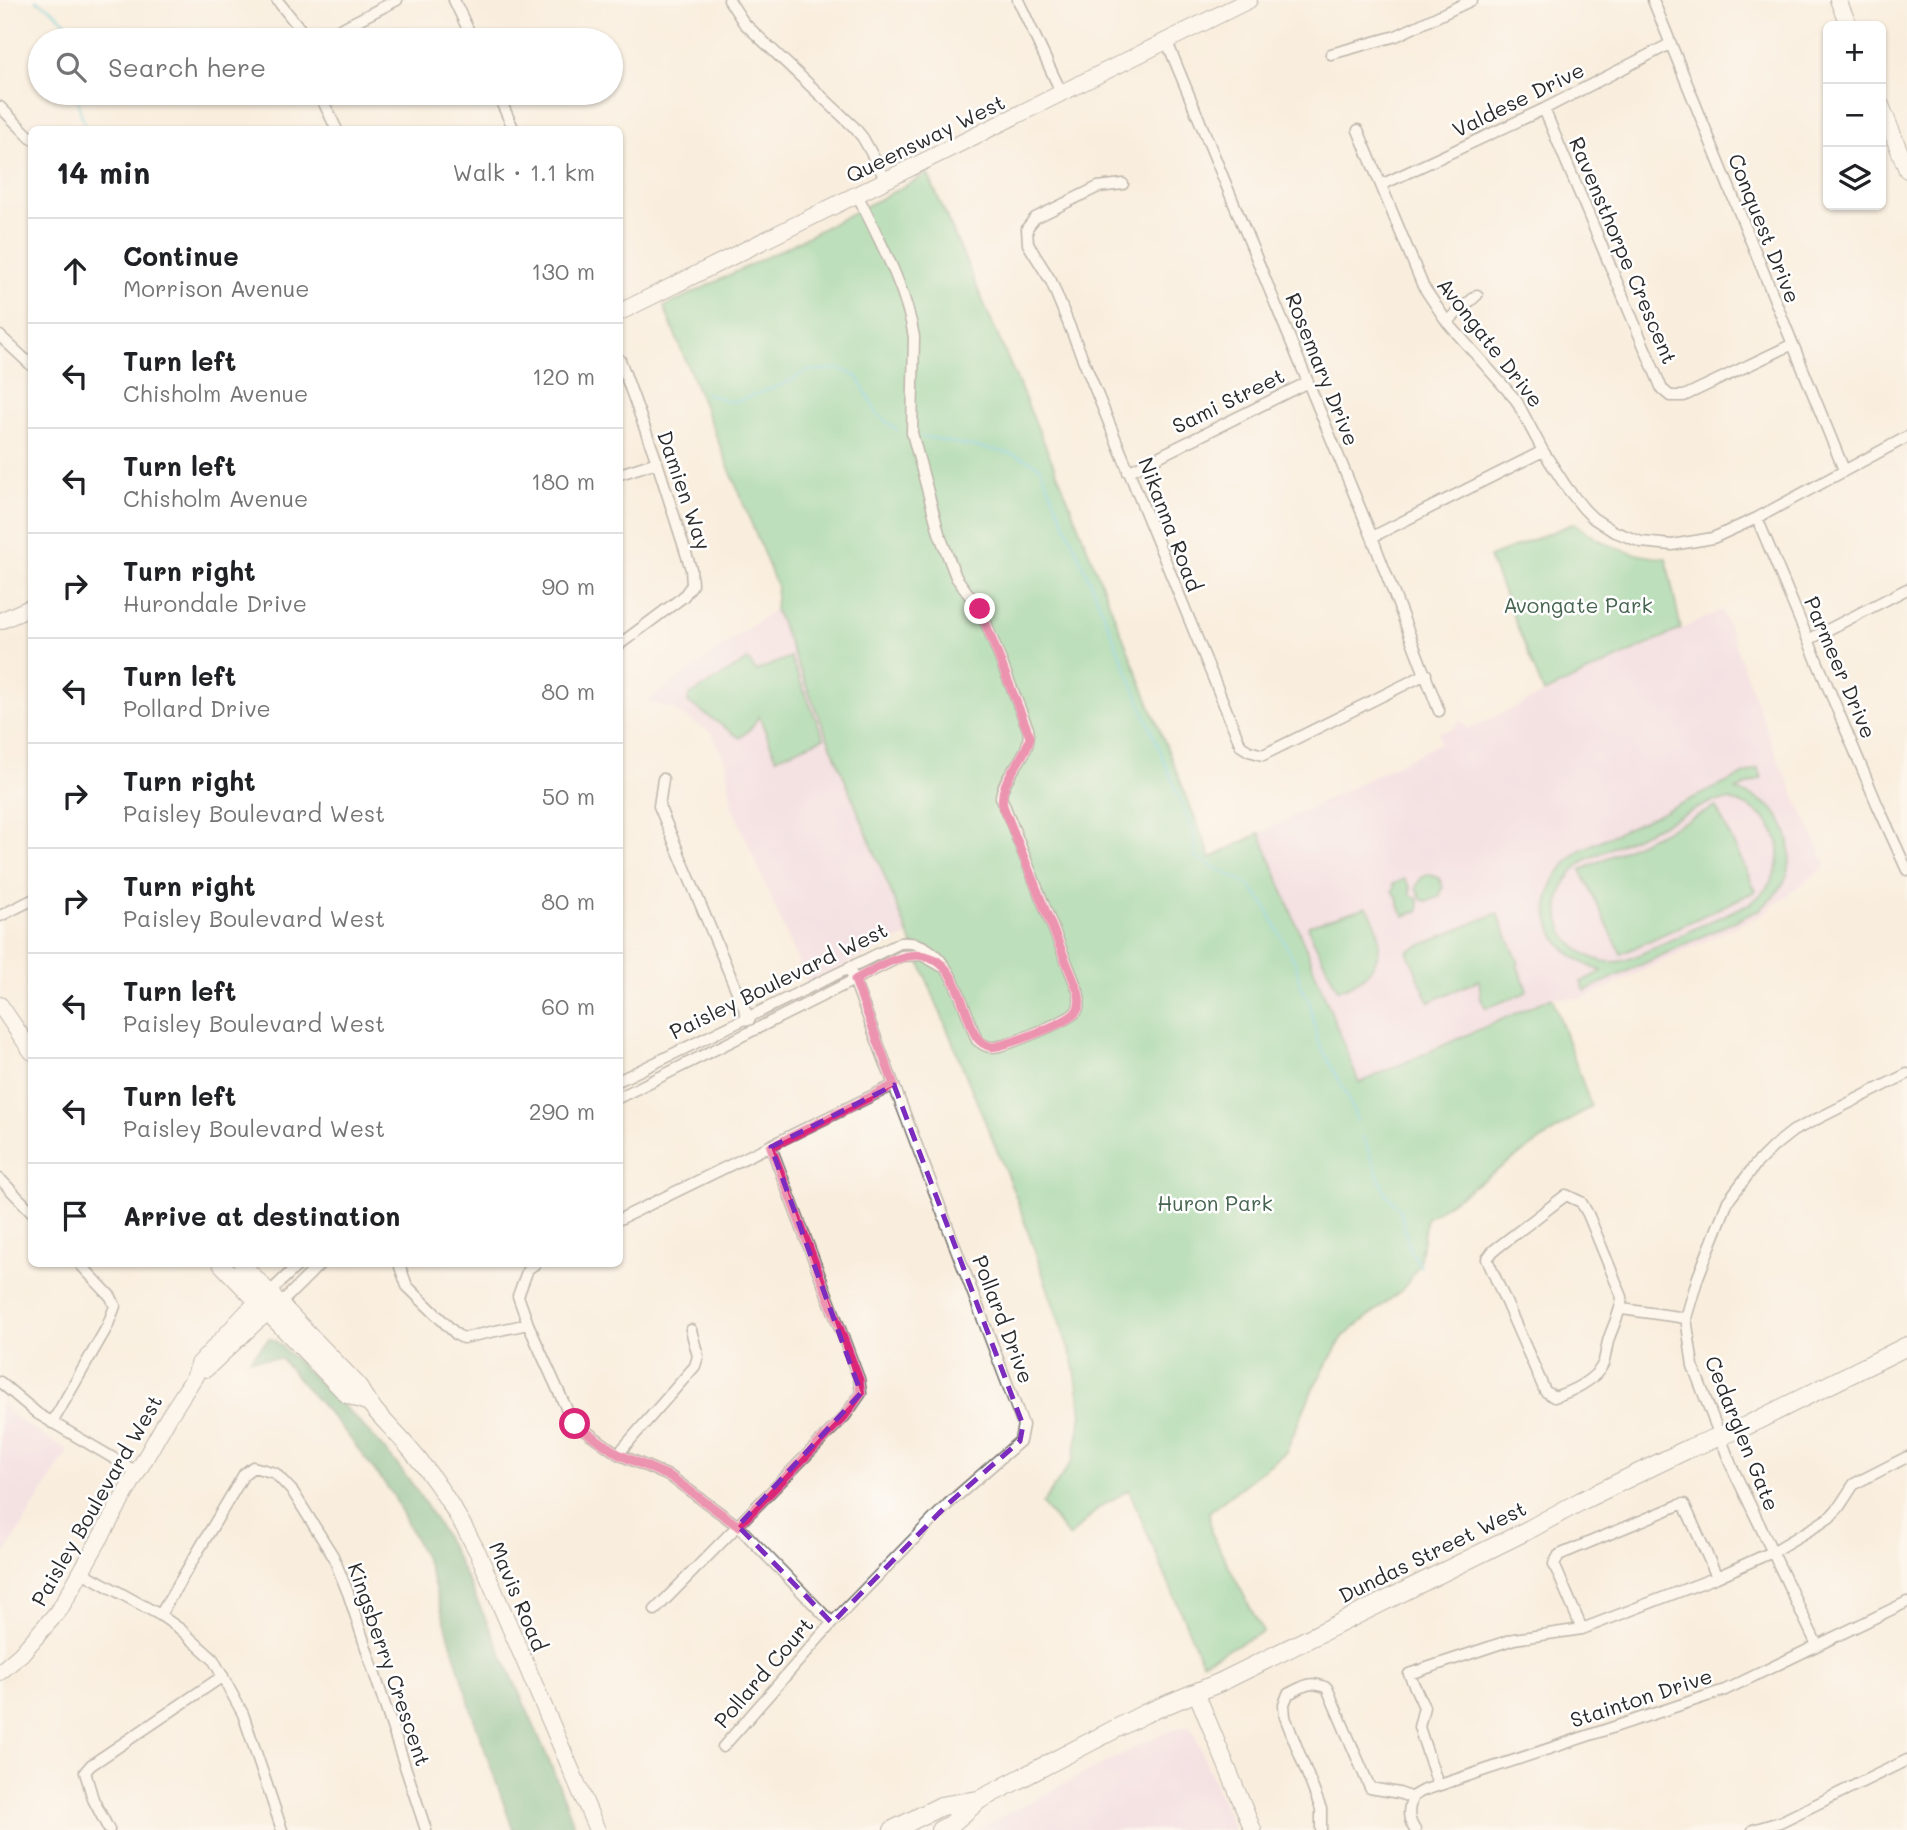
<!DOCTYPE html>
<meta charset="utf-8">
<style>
body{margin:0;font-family:Mali,sans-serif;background:#f2f2f2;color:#202124}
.controls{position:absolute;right:21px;top:21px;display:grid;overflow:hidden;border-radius:10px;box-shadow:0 2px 5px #0004}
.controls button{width:63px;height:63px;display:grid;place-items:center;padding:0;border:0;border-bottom:2px solid #e0e0e0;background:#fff;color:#202124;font:35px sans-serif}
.stop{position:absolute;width:21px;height:21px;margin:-16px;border:5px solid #db2777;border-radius:50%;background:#fff}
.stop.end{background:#db2777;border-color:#fff;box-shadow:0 2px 7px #0008}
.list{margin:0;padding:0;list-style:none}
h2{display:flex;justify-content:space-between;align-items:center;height:91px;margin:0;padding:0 28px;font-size:30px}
h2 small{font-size:23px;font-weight:400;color:#757577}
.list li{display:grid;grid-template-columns:46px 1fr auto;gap:21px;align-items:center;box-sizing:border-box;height:105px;padding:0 28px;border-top:2px solid #e0e0e0}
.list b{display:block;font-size:26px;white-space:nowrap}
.list p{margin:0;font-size:23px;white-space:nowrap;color:#757577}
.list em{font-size:23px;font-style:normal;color:#757577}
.icon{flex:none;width:38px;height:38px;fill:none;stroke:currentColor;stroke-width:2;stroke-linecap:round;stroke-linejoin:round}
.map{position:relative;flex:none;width:1907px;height:1830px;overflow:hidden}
.search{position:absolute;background:#fff;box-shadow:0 2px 5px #0004;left:28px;top:28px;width:595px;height:77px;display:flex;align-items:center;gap:18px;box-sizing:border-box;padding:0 24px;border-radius:38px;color:#757577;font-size:26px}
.panel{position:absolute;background:#fff;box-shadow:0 2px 5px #0004;left:28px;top:126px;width:595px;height:1141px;border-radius:10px}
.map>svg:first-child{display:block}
</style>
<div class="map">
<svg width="1907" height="1830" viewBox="0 0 1907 1830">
<rect width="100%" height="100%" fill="#fff"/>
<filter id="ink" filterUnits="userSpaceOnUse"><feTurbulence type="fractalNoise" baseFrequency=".0143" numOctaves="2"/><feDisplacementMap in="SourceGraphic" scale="14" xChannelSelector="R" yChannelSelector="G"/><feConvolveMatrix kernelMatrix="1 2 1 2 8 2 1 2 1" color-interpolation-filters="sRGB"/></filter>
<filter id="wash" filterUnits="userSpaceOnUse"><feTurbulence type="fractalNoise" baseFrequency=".00686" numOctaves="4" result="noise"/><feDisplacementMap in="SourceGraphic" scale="28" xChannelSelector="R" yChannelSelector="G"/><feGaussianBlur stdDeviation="1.57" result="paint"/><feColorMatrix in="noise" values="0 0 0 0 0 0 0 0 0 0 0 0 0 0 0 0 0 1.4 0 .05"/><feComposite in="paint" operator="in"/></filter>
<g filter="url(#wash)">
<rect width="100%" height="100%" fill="#f9eede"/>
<path fill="#eed0e7" d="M775,609L908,936L880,947L808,985L732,806L727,765L712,733L672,709L647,701Z
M1722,610L1779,762L1827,865L1763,914L1583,999L1552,997L1359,1083L1260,833L1440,743L1439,731L1452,730L1460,720L1469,729Z
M0,1403L14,1417L68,1451L0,1562Z
M1181,1727H1188L1193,1731L1234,1830H975L1159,1735Z"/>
<path fill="#77cd92" stroke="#517c5e" stroke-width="2" fill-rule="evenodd" d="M928,174L1061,482L1211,858L1260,833L1359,1083L1552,997L1591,1106L1426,1219L1419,1265L1403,1289L1343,1337L1313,1388L1286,1452L1209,1512L1211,1532L1263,1632L1202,1662L1129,1490L1100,1507L1069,1537L1042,1504L1073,1460L1082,1414L1074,1364L1016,1197L775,609L777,587L664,307L791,245Z
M1575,523C1602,546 1631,556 1666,558L1681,629L1544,693L1489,557Z
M790,657L824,738L776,758L759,716L751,728L740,738L688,702L689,696L748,660L756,671Z
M1758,768L1762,778L1736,790C1748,795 1760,798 1770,807C1790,825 1796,858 1784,882C1778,894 1769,902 1759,910L1585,991L1581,982L1602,971C1540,950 1528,891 1580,850ZM1728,800C1785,812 1797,868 1751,903C1721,916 1692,930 1662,944C1650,949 1636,958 1622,961C1594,967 1562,944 1559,916C1557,891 1567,875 1585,860L1711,802Z
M1716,807L1756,891L1621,954L1581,870Z
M1428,874L1439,878L1443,888L1439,897L1428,901L1422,900L1416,887L1421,878Z
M1405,879L1411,889L1409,890L1411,895L1418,899L1419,910L1405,916L1401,911L1397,897L1392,891L1394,888L1393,884Z
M1367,907C1391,943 1379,977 1338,990L1308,929L1309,925Z
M1497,913L1519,963L1517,965L1527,989L1525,993L1486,1008L1481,999L1479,980L1429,1002L1407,951Z"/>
<path fill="#61b07c" stroke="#466e54" stroke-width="2" d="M269,1338L276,1341C317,1382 363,1421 399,1467C443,1522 470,1585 499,1648C526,1708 554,1768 576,1830H513L473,1716L428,1565L393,1495L345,1432L281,1359H250Z"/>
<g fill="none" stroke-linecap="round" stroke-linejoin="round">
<path stroke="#5ac7d2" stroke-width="2.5" d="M36,0L51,9L85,40
M78,93L80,111L87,130
M705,393L730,402L738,401L789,382L806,371L840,369L858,377L877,414L897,430
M922,437C933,437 939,440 949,442C980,449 1014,449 1040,467L1088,576L1194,833L1196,858L1249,885L1263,902L1296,964L1300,985L1309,1000L1318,1042L1347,1095L1357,1121
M1363,1137L1386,1194L1400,1210L1410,1250L1421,1267"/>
</g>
</g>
<g filter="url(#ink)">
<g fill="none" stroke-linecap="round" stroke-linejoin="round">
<g stroke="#736f6a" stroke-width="13">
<path id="street" d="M277,0L309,40
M454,0L473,40
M729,0L744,23L854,127L863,138L886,180
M1018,0L1062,94
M1653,0L1844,470
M319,40L397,0
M1167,42L1372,537L1439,711
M1331,54L1396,36L1472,0
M319,93L337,130
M497,93L514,130
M0,107L32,139
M1544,109L1662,389L1670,396H1684L1791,345
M1358,130L1423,286L1447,322L1516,400L1543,451L1567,488L1584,509L1593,518L1613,531L1641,542L1672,545L1713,538L1757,518L1907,437
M1123,184L1098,187L1035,218L1027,228L1028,244L1051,281L1241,746L1249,751L1263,755L1426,674
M1381,185L1544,109L1670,44
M1447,322L1477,295
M0,336L32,366
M620,360L657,462L691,569L692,585L683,597L620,644
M1128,472L1308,382
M620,474L657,462
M1757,518L1877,804L1907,870
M1372,537L1543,451
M1808,640L1907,589
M663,779L659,806L749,1020
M0,916L32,900
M620,1080L900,943C948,937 962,1005 977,1040C982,1044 986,1047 992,1047C1003,1048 1069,1020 1076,1012C1081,1005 1080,998 1078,991L1001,797C1003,773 1034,755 1028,729L982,613L956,577L939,533L912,433L914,337C906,287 879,240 857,194
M620,1097L902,956L922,955L943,967
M0,1179L32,1212
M1566,1195L1581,1202L1588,1214L1622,1297C1621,1312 1614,1323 1609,1338C1606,1347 1606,1356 1603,1364C1595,1381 1570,1392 1554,1397L1545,1391L1487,1259L1493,1251Z
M620,1219L894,1085
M399,1264L407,1286L457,1335L463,1338L528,1324
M535,1264L528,1269L518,1296L528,1324L572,1421L618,1454L671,1477L738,1526L832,1623
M270,1292L299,1264
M280,1304L320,1264
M1622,1309L1686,1318
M0,1382L38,1414L137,1472
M52,1423L107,1327L115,1306L111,1297L80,1264
M618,1454L695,1366L698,1356L691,1330
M82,1572L160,1615L180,1629L213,1659L243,1714L282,1830
M655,1610L845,1416L861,1393L859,1379L771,1147
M160,1615L244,1474L253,1467L275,1473L293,1492L333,1556L348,1593L426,1830
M1582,1629L1554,1564L1559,1555L1679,1505L1684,1504L1717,1577
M1817,1645L1731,1465L1693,1366L1686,1318L1698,1277L1728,1201L1756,1164L1774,1146L1793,1131L1907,1074
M723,1747L832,1623L948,1504L1020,1441L1023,1425L849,967
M1438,1785L1419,1727L1424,1707L1409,1674L1514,1639L1582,1629L1717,1577L1772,1552L1818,1525L1830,1517L1839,1507L1854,1484L1907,1457
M109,1830L93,1799L85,1772L91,1765L223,1676
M1321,1830V1809L1285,1717L1284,1704L1288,1694C1305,1686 1309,1680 1327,1688L1370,1788L1399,1793L1412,1798
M1415,1830C1407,1818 1408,1809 1413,1796L1422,1791L1725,1690L1907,1602
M1753,1830L1780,1822L1907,1760"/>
</g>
<g stroke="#736f6a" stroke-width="18">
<path id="secondary" d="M1838,0L1849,26
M1881,105L1907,170
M620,312L1249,0
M0,621L32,607
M0,1005L32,1052
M221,1264L347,1395L366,1402
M242,1264L358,1385C370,1410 392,1427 409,1448C437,1480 459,1516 478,1553L597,1830
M206,1369L256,1322L275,1307
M0,1672L21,1654L60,1609L168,1418L195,1376L199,1364L247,1312L270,1292
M1196,1692L1253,1830"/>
</g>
<g stroke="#736f6a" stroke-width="20">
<path id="primary" d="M893,1830L941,1806L979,1800
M940,1830L950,1825L979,1800L1144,1714L1221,1682L1530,1529L1581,1501L1690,1448L1746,1426L1907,1346"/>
</g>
<use href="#street" stroke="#fff" stroke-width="10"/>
<use href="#secondary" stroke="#fff" stroke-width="16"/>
<use href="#primary" stroke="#fff" stroke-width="18"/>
</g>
</g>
<g fill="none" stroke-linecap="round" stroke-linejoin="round" filter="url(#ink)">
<path stroke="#db2777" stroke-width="9" d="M575,1424L618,1454L671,1477L738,1526L845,1416L861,1393L859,1379L771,1147L894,1085L855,980C883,964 924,937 949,973C958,986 963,1004 969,1019C974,1033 976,1043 992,1047C1005,1046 1068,1023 1076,1012C1081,1006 1080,998 1078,991L1003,806C998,779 1025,762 1030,737L980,609"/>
</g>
<path d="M0 0H1907V1830H0ZM894,1085L1023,1425L1020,1441L948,1504L832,1623L738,1526L861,1393L771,1147Z" fill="#f9eede" fill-opacity=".55" fill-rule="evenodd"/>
<path fill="none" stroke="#7b2cbf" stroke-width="5" stroke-dasharray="14 9" stroke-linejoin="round" d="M894,1085L1023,1425L1020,1441L948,1504L832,1623L738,1526L861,1393L771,1147Z"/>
<g text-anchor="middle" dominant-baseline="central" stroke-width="5" stroke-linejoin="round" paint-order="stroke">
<g font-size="21" fill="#2b2b2b" stroke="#fff">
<text transform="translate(1518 99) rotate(-26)">Valdese Drive</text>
<text transform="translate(925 138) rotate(-26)">Queensway West</text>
<text transform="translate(1765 228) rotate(68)">Conquest Drive</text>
<text transform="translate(1624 250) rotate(67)">Ravensthorpe Crescent</text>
<text transform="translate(1491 342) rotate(52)">Avongate Drive</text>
<text transform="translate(1323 369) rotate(68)">Rosemary Drive</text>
<text transform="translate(1228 400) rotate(-26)">Sami Street</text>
<text transform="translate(685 490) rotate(71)">Damien Way</text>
<text transform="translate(1171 524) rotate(69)">Nikanna Road</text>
<text transform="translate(1841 667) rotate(67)">Parmeer Drive</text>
<text transform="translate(778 980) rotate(-26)">Paisley Boulevard West</text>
<text transform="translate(1004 1319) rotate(69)">Pollard Drive</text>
<text transform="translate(1743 1433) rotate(68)">Cedarglen Gate</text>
<text transform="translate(96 1500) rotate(-60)">Paisley Boulevard West</text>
<text transform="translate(1432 1551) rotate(-26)">Dundas Street West</text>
<text transform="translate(519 1596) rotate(67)">Mavis Road</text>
<text transform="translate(390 1664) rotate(71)">Kingsberry Crescent</text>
<text transform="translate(763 1672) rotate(-49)">Pollard Court</text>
<text transform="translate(1641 1697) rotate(-18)">Stainton Drive</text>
</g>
<g font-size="21" fill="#46644f" stroke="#fff">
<text x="1578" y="604">Avongate Park</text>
<text x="1215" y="1202">Huron Park</text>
</g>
</g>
</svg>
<div class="controls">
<button>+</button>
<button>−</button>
<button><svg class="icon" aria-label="layers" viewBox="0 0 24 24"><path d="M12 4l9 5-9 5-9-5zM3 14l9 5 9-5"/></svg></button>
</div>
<div class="stop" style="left:575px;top:1424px"></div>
<div class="stop end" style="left:980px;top:609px"></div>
<div class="search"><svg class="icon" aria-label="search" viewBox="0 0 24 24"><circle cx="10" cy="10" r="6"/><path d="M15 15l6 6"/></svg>Search here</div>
<section class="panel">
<h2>14 min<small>Walk · 1.1 km</small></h2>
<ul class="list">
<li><svg class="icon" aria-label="ahead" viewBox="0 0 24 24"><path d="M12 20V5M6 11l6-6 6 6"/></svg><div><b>Continue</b><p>Morrison Avenue</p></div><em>130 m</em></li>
<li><svg class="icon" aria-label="left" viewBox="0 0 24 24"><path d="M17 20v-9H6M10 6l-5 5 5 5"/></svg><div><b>Turn left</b><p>Chisholm Avenue</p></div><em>120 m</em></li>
<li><svg class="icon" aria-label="left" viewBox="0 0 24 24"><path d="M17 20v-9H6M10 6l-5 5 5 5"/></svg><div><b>Turn left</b><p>Chisholm Avenue</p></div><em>180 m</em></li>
<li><svg class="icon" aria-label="right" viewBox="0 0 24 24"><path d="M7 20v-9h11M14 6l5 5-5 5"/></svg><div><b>Turn right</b><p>Hurondale Drive</p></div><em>90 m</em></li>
<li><svg class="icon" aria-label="left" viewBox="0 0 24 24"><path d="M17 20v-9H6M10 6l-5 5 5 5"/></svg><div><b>Turn left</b><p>Pollard Drive</p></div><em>80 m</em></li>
<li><svg class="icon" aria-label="right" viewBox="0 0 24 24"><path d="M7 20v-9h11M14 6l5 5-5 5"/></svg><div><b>Turn right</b><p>Paisley Boulevard West</p></div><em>50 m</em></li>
<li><svg class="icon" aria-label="right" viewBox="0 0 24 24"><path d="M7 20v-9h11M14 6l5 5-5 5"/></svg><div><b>Turn right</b><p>Paisley Boulevard West</p></div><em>80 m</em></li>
<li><svg class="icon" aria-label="left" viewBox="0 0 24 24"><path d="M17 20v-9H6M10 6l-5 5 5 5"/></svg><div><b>Turn left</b><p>Paisley Boulevard West</p></div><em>60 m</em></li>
<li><svg class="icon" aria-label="left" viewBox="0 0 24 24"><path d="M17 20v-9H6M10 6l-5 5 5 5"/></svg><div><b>Turn left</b><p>Paisley Boulevard West</p></div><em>290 m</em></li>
<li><svg class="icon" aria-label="arrive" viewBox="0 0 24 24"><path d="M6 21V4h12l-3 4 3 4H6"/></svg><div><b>Arrive at destination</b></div></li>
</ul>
</section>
</div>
